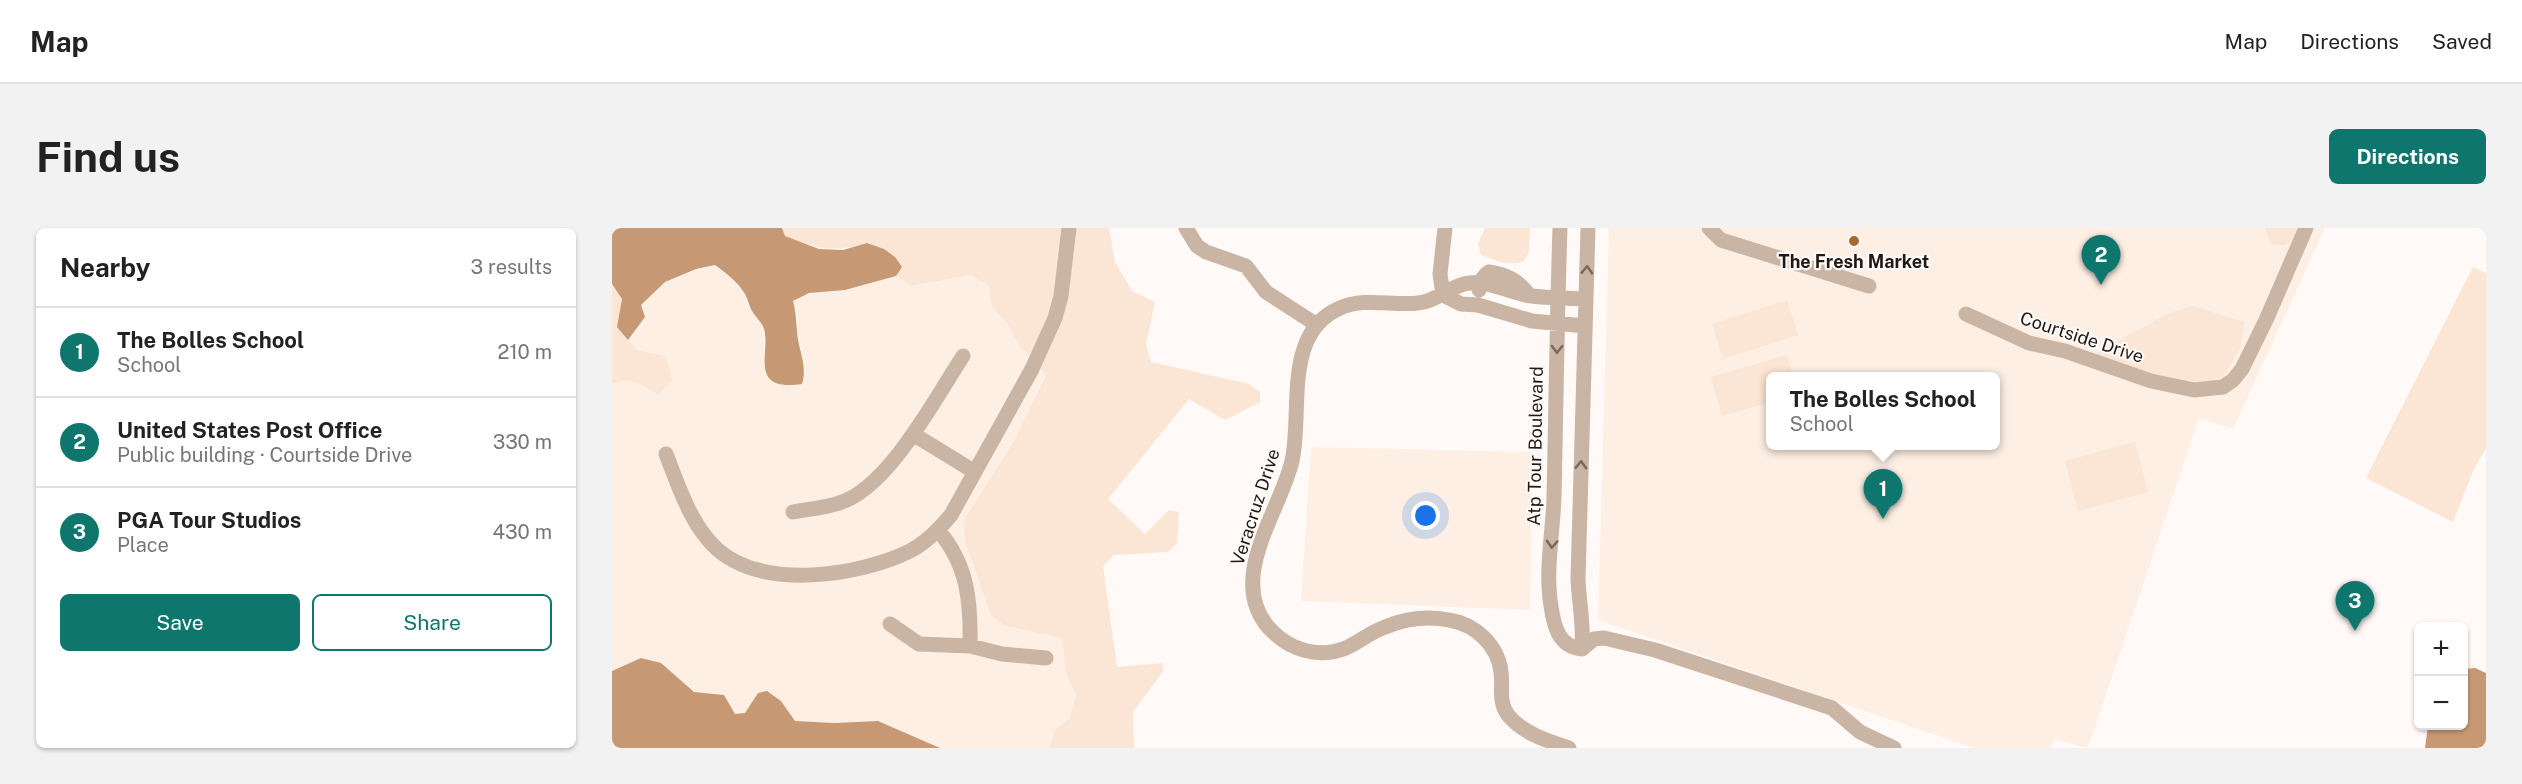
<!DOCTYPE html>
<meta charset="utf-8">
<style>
body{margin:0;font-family:"Public Sans",sans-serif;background:#f2f2f2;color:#222}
.controls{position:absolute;right:18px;bottom:18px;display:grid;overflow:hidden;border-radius:9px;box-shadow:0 2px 4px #0004}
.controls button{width:54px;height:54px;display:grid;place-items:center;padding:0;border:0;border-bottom:2px solid #e0e0e0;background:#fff;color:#222;font:30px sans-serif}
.you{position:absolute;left:814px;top:288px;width:21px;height:21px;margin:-15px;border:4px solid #fff;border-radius:50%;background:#1a73e8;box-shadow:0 0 0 9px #1a73e833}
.badge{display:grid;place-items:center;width:39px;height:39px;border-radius:50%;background:#0f766e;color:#fff;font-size:20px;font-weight:700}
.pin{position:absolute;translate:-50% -50px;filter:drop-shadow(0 2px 3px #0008)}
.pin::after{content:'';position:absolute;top:32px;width:21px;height:18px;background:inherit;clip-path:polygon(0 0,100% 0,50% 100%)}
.popup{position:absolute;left:1154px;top:144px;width:234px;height:78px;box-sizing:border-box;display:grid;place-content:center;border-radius:9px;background:#fff;filter:drop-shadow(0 2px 4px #0005);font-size:20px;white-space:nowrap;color:#767676}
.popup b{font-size:22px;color:#222}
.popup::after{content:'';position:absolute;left:50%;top:100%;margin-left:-12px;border:12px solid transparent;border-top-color:#fff}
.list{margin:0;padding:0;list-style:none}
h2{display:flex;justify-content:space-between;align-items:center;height:78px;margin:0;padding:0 24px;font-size:26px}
h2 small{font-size:20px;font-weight:400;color:#767676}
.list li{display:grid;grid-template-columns:39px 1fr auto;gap:18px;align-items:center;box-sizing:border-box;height:90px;padding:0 24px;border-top:2px solid #e0e0e0}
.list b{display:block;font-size:22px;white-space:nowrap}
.list p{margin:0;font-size:20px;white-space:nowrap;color:#767676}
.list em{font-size:20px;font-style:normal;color:#767676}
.actions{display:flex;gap:12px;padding:18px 24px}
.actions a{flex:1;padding:14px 0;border:2px solid #0f766e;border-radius:9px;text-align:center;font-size:21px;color:#0f766e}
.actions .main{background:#0f766e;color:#fff}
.map{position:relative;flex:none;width:1874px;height:520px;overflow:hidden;border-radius:9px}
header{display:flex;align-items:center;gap:36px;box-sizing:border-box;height:84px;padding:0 30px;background:#fff;border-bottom:2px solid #e0e0e0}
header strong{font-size:28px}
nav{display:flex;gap:33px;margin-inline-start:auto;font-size:21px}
.intro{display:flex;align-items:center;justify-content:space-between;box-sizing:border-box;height:144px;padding:0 36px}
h1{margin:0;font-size:42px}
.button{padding:15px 27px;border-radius:9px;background:#0f766e;color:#fff;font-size:21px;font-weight:700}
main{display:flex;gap:36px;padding:0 36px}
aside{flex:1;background:#fff;border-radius:9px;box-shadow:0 2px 4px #0004}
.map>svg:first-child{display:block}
</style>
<header>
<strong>Map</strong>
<nav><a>Map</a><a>Directions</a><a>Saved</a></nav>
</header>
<div class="intro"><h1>Find us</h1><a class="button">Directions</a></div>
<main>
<aside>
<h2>Nearby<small>3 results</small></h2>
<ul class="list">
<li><span class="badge">1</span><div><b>The Bolles School</b><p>School</p></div><em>210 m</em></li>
<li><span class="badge">2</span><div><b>United States Post Office</b><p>Public building · Courtside Drive</p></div><em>330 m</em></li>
<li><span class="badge">3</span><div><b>PGA Tour Studios</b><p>Place</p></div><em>430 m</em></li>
</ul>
<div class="actions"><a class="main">Save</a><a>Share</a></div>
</aside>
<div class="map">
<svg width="1874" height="520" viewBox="0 0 1874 520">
<rect width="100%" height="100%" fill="#fffaf7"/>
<path fill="#fdefe4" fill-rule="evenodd" d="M997,0H1713L1621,201L1587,190L1476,520L1442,511L1438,520H1362L986,392ZM1158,148H1384V218H1158Z
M103,37L117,47L132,64L140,83L152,99V139L161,153L194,145L185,103L186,90L181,74L197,65L233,62L284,48L299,58L360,47L377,58L379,77L395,95L406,116L434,146L401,215L429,404L450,409L455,449L464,467L458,490L443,502L437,520H328L266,493L222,495L183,493L169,473L146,465L133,485L123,487L112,467L82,464L66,451L0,443V156L8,152L27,154L54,128L25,122L16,112L33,89L29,77L53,54L84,41Z
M699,219L921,224L918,382L689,373Z"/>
<path fill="#fbe5d4" d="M170,0H497L503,34L520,63L543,74L534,117L539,134L637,156L648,164V174L613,192L577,171L496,271L533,306L557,282L567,284L565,315L556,324L502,327L491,338L505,439L550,435L552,442L521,484L522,520H437L443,502L458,490L464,467L455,449L450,410L392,397L379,387L353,313L352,292L401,215L434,147L406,116L395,95L379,77L377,58L359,47L299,58L284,48L290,38L255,15C221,25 205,21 173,8Z
M873,0H918L917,24L912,33C897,39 884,32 869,27L866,16Z
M1653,0H1685L1680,13L1673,17H1659Z
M1861,39L1874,45V220L1861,243L1841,294L1754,250Z
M0,56L10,71L16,112L25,122L54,128L60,152L46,167C31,156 19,148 0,156Z
M1175,72L1186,107L1111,131L1100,96Z
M1581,78L1632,94L1628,121L1611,149L1579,159L1539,149L1483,126L1557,85Z
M1175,127L1181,148H1158V174L1110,188L1099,149Z
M1523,214L1536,264L1466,283L1453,233Z"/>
<path fill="#c69974" d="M0,0H170L173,8L207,21L231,22L255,15L272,21L283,29L290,39L284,48L233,62L197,65L181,73C184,84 184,92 185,103C186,122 196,137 190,156C133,164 161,121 151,98C148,93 143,88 140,83C137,78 136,71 133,66C126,54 114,45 103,37L84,41L53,54L29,77L33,89L16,112L5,99L10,71L0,56Z
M29,430L49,435L82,464L112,467L123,486L133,485L146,465L155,463L169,473L183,493L222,495L266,493L328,520H0V443Z
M1863,440L1874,445V520H1813L1816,498L1852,497V441Z"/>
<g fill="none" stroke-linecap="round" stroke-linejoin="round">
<path stroke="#cab5a5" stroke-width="15" d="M574,0L585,18L594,24L634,38L654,64L705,97
M948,0C945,90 944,179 942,269C941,304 933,343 939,378C942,399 947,419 970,421L982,411L992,410L1043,422L1220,480L1248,504L1282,520
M1097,0L1109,12L1257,58
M867,62C868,54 870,48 877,44C896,47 907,53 918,68
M831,67L849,76L866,77L920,93L973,98
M831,67L828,46L833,0
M1354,86L1417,115L1453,123L1539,153L1582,162L1611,159L1621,152L1630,141L1654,92L1694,0
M301,206L363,244
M54,226C67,259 79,298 106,322C153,362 247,348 298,323C315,314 327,301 339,287L420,141L443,90L449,68L457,0
M181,284C196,281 213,280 227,275C276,261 324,169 351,128
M326,302C356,337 359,374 358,418
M278,396L307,416L358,418L390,426L434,430
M970,421C972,397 967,375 966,351L976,0
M957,520C936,513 910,505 896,487C886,474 891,459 889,444C886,417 863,396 837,392C816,388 793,391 773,399C759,404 747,414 734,420C706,431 677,422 657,400C614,351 668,284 680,233C691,184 670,105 728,80C753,69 780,78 806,75C824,74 839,57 857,55C879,53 898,65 919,68C937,70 956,70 974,71"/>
</g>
<defs><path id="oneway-chevron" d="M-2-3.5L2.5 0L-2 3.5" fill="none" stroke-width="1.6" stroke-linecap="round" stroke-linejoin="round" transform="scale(1.5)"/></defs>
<g stroke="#74675e">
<use href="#oneway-chevron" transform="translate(975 42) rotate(-88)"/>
<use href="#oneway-chevron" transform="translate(945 121) rotate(91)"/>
<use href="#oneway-chevron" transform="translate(969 237) rotate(-88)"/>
<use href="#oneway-chevron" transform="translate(940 316) rotate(93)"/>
</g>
<circle fill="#a7692f" stroke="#fffaf7" stroke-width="2" cx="1242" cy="13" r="6"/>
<g text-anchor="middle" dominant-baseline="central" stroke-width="4.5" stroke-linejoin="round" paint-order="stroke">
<g font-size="18" font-weight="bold" fill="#1d1916" stroke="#fffaf7">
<text x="1242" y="33">The Fresh Market</text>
</g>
<g font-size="18" fill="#1d1916" stroke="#fffaf7">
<text transform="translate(1470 109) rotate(18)">Courtside Drive</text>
<text transform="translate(923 218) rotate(-89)">Atp Tour Boulevard</text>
<text transform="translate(643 279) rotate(-72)">Veracruz Drive</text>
</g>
</g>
</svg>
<div class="controls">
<button>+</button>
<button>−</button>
</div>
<div class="you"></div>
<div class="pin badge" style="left:1271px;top:291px">1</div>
<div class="popup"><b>The Bolles School</b>School</div>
<div class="pin badge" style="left:1489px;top:57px">2</div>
<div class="pin badge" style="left:1743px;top:403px">3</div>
</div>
</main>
